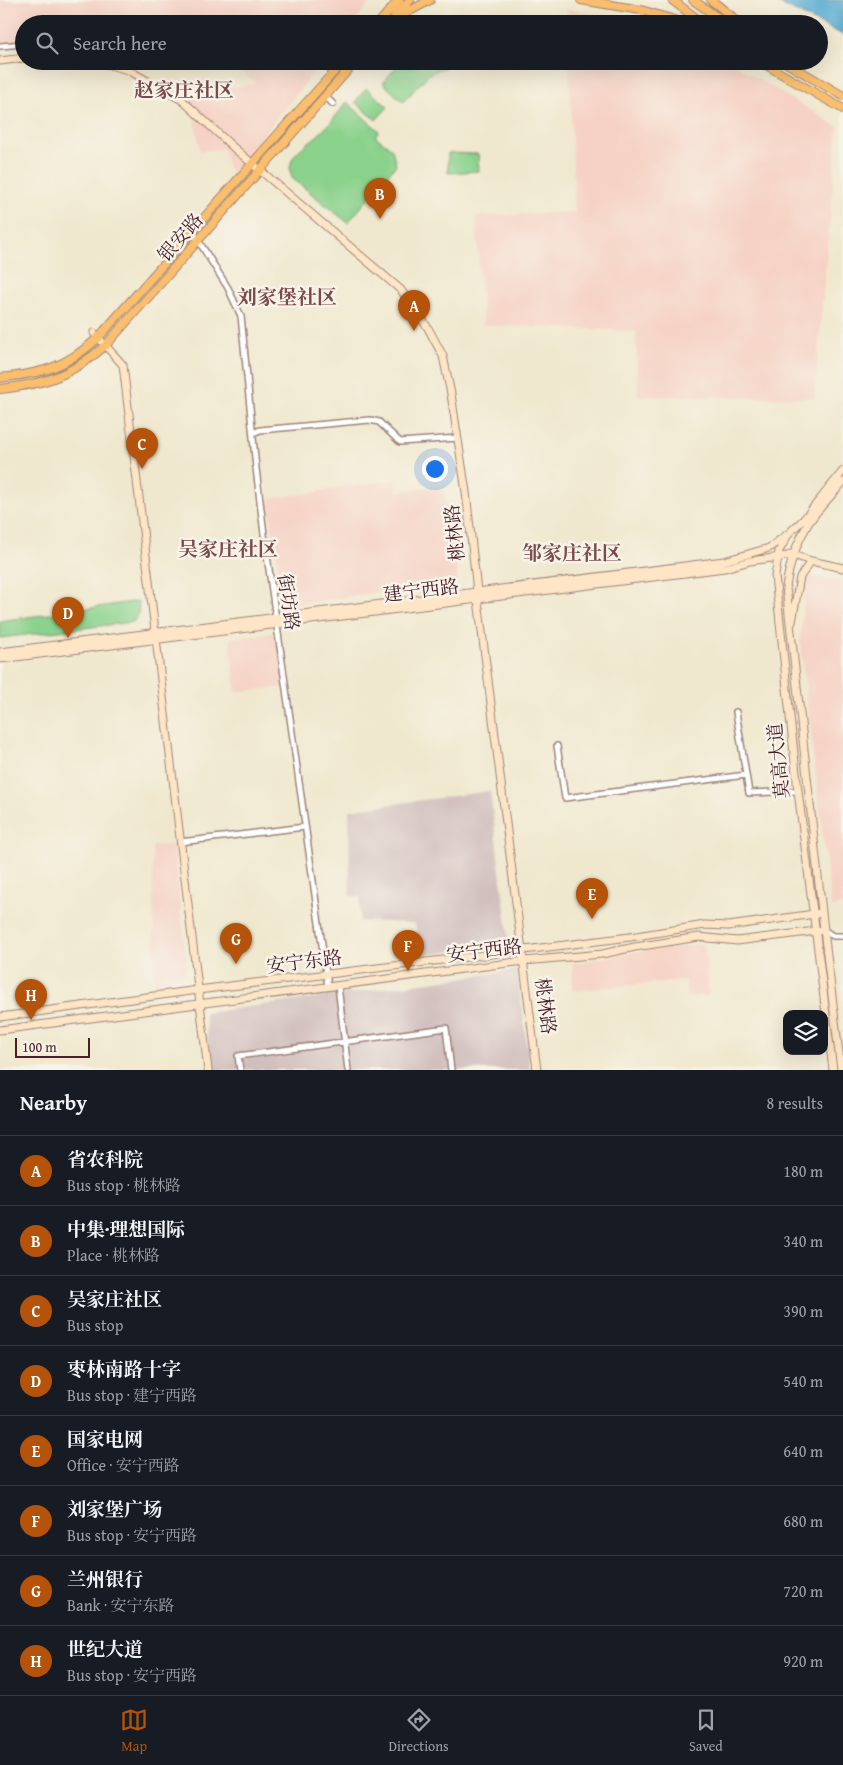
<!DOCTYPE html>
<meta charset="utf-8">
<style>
body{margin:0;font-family:"Gentium Book Plus","Noto Serif SC",serif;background:#242831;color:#f1f3f6}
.controls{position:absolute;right:15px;bottom:15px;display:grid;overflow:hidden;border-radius:10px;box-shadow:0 5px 20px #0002}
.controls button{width:45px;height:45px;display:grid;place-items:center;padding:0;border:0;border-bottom:1px solid #363941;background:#171b24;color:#f1f3f6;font:25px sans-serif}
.scale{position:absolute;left:15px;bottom:12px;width:75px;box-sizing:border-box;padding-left:5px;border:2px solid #4a1f2b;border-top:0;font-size:14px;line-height:18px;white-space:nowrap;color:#4a1f2b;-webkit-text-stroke:4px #f7f3e8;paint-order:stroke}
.you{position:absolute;left:434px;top:468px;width:18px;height:18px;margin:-12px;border:4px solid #fff;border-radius:50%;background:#1a73e8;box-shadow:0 0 0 8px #1a73e833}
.badge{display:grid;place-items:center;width:32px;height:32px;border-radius:50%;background:#b45309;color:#fff;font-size:16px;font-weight:700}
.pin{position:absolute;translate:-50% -41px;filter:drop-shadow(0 1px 2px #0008)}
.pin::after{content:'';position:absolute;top:26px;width:18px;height:15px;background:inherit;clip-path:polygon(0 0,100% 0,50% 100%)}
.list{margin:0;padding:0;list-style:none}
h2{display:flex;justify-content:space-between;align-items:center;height:65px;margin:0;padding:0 20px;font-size:21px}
h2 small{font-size:16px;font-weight:400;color:#9ea1a6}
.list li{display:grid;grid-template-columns:32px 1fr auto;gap:15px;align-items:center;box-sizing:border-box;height:70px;padding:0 20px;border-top:1px solid #363941}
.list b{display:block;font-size:19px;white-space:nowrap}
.list p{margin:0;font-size:16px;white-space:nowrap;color:#9ea1a6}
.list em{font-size:16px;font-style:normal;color:#9ea1a6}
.icon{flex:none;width:28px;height:28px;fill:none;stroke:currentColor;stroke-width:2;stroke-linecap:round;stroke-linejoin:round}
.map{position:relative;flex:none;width:843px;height:1070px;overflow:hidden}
.search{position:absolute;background:#171b24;box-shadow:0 5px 20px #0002;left:15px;right:15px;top:15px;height:55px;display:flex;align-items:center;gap:12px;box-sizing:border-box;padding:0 18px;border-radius:28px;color:#9ea1a6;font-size:19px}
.sheet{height:625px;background:#171b24}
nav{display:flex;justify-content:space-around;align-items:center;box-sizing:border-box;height:70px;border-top:1px solid #363941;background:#171b24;font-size:14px;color:#9ea1a6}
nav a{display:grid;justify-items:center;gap:2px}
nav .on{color:#b45309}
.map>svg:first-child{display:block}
</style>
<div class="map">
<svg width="843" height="1070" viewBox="0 0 843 1070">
<rect width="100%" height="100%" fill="#f7f3e8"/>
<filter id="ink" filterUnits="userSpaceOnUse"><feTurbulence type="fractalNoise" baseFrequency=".02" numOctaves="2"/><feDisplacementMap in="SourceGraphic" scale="10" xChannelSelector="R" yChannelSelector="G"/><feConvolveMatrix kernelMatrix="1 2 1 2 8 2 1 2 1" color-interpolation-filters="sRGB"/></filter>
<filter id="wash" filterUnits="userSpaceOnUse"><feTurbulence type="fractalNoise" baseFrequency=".0096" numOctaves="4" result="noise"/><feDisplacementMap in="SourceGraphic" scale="20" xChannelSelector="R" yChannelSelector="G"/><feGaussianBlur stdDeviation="1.12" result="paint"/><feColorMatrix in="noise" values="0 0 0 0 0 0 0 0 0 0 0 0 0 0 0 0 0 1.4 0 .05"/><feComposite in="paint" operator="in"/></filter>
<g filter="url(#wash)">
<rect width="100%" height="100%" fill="#f0e8ce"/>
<path fill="#f6d2c4" d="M0,0H372L353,24H24V45L0,47Z
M567,9L643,24H568Z
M230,61H323L231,175L223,149L200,151L190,93L256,84Z
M569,61H729L838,127L814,398L638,396L636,331L483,325L476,216L575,212Z
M395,480L397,492L444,485L458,580L284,606L268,499Z
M807,576L843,582V905L831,907L800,639Z
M279,632L285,687L236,692L230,638Z
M173,844L187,967L182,975L155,985L152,850L153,846Z
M704,944L709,995L687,997L685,980L572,991L573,963L654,949Z"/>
<path fill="#d1bfbe" d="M490,791L509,943L420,956L415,923L360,921V897L350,896L349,810Z
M517,970L530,1070H211L205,1013Z"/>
<path fill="#8ad28c" stroke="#6a785c" d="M401,61H459L429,74L403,102L383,83Z
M366,88L388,107L376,120L355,102Z
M347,102L379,131L375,136L392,149L396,165L348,223L292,178C284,156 304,147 318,135C329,126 338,113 347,102Z
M448,153L478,154L479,171L448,173Z
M139,601L138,616L133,622L0,638V621Z"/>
<path fill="#55aad1" stroke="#50647e" d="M772,0H843V35Z"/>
</g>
<g filter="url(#ink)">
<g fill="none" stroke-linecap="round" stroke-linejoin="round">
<g stroke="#9d847c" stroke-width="8">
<path id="street" d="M0,46L24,44
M325,96L333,104
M193,232L228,288L241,316L256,468L264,534L328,987
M253,433L260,430L370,420L379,422L400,442L458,438
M736,712L749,793L798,791
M557,746L565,798L746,775
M180,842L305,827
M824,930L833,936H843
M338,986L348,1070
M240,1070L238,1056L446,1028L451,1070"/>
</g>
<g stroke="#9d847c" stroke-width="9">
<path id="secondary" d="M0,61L24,58
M95,61L128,70L182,100L234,148L401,290L428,328L443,356L451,394L466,492L478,600L537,1070
M94,333L123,365L208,1070
M790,554L811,561L843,568
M792,622L800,577L811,561
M0,652L724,561L769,548L789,533
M0,659L725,568L750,561L795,555
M0,1017L198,990L630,937L705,925L728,926L822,913
M0,1030L524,961L602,954L635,947L699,937L737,941L824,930
M833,1070L798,791L775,576L779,551L789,533L804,519L843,471
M841,1070L824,930L786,587C789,566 797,542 808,524C817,509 832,496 843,482"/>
</g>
<g stroke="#9d847c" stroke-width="10">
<path id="primary" d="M581,0L641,10L688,24
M672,0L704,24
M693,0L727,24
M711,0L741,24
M395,17L410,0
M378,24L399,0
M393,24L406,13L430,0
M759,61L843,109
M783,61L843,96
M0,378C43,373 65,368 98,338C180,246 261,152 344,61
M0,389C45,384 71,376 106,345L356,61"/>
</g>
<use href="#street" stroke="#fff" stroke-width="5"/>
<use href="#secondary" stroke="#fde5c5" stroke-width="7"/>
<use href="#primary" stroke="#fabe6d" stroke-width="8"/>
</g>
</g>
<g text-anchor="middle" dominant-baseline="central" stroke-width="5" stroke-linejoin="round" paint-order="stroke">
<g font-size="19" fill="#4a1f2b" stroke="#f7f3e8">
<text transform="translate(180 237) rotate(-49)">银安路</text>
<text transform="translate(454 533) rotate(-96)">桃林路</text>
<text transform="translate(421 590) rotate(-7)">建宁西路</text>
<text transform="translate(289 602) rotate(82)">街坊路</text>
<text transform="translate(778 761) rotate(-96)">莫高大道</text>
<text transform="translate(484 950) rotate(-7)">安宁西路</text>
<text transform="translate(304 961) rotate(-7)">安宁东路</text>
<text transform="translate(546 1006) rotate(83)">桃林路</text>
</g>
<g font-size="20" font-weight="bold" fill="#7b4a4c" stroke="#f7f3e8">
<text x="184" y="89">赵家庄社区</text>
<text x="287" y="296">刘家堡社区</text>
<text x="228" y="548">吴家庄社区</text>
<text x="572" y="552">邹家庄社区</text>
</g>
</g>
</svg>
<div class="controls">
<button><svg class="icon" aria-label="layers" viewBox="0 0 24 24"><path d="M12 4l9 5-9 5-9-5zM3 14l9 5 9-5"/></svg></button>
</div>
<div class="scale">100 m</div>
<div class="you"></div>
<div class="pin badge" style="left:414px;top:331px">A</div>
<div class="pin badge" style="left:380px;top:219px">B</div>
<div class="pin badge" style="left:142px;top:469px">C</div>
<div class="pin badge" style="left:68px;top:638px">D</div>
<div class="pin badge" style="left:592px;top:919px">E</div>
<div class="pin badge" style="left:408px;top:971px">F</div>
<div class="pin badge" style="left:236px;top:964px">G</div>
<div class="pin badge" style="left:31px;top:1020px">H</div>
<div class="search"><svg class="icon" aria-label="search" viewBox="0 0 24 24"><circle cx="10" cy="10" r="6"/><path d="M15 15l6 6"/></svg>Search here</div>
</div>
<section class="sheet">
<h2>Nearby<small>8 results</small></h2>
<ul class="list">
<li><span class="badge">A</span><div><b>省农科院</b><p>Bus stop · 桃林路</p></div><em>180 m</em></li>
<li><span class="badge">B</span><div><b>中集·理想国际</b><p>Place · 桃林路</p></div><em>340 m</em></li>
<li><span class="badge">C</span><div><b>吴家庄社区</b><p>Bus stop</p></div><em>390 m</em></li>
<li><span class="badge">D</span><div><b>枣林南路十字</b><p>Bus stop · 建宁西路</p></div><em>540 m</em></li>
<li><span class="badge">E</span><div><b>国家电网</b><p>Office · 安宁西路</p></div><em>640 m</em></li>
<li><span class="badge">F</span><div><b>刘家堡广场</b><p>Bus stop · 安宁西路</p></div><em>680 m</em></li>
<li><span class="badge">G</span><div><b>兰州银行</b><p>Bank · 安宁东路</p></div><em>720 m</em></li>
<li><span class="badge">H</span><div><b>世纪大道</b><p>Bus stop · 安宁西路</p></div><em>920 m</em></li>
</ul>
</section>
<nav>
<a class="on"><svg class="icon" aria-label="map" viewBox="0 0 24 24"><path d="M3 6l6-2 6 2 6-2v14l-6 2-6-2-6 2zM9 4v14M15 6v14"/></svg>Map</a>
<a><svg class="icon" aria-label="directions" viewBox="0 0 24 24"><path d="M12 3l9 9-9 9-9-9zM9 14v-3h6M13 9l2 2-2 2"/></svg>Directions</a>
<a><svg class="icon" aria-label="saved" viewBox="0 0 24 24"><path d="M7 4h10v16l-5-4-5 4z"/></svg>Saved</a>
</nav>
